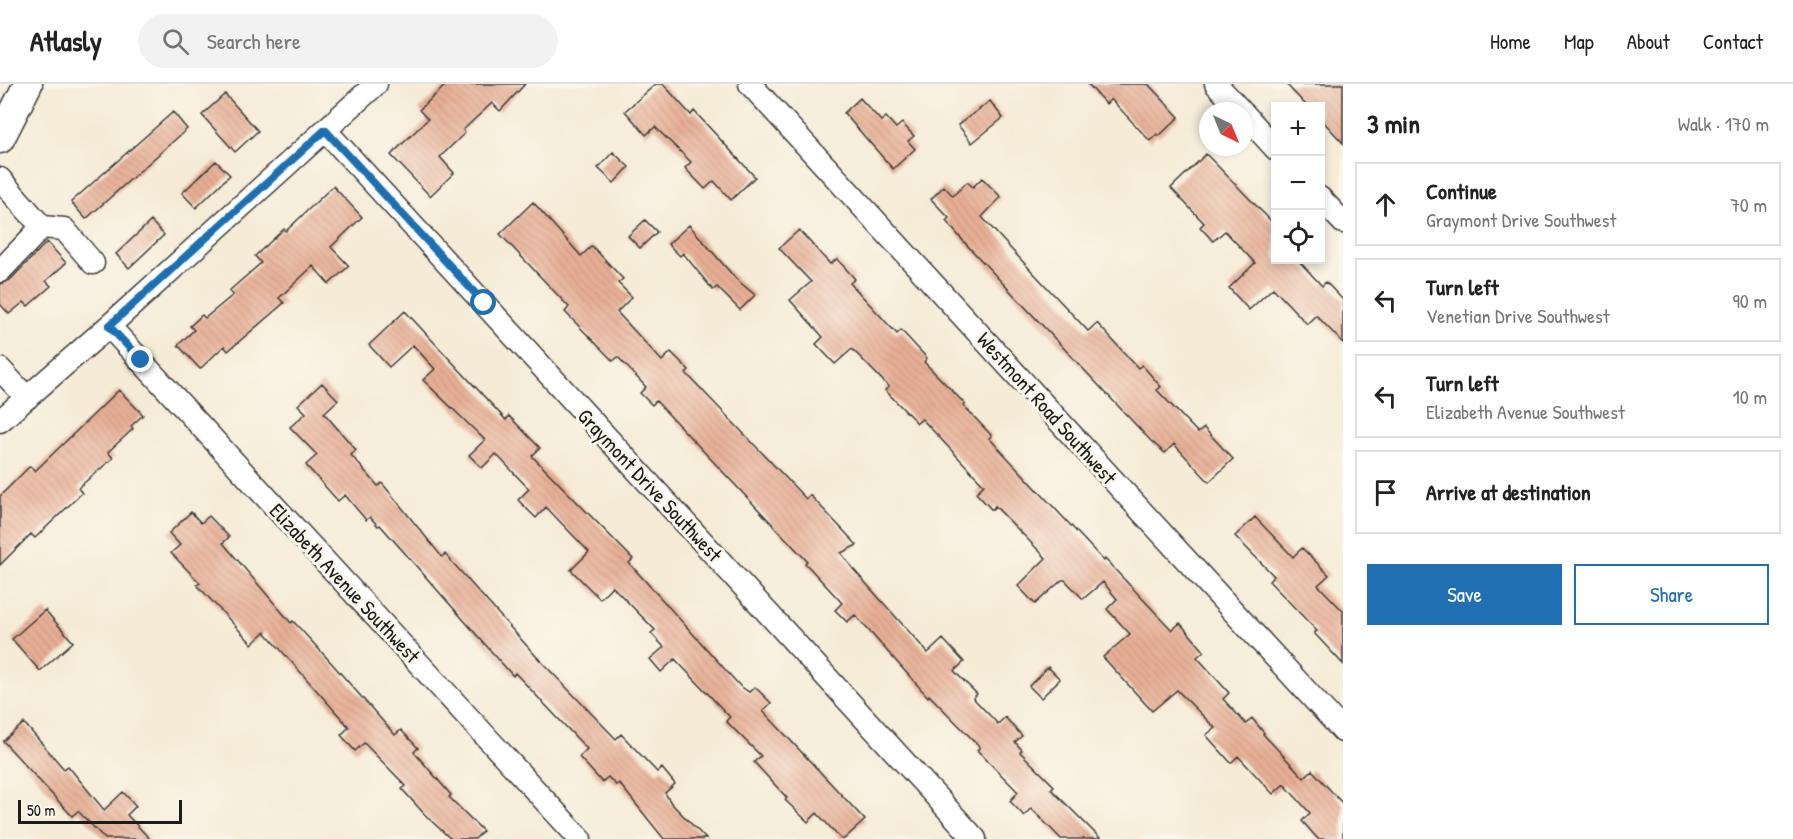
<!DOCTYPE html>
<meta charset="utf-8">
<style>
body{margin:0;font-family:"Patrick Hand",sans-serif;background:#f2f2f2;color:#222}
.controls{position:absolute;right:18px;top:18px;display:grid;overflow:hidden;border-radius:0px;box-shadow:0 3px 9px #0003}
.controls button{width:54px;height:54px;display:grid;place-items:center;padding:0;border:0;border-bottom:2px solid #e0e0e0;background:#fff;color:#222;font:30px sans-serif}
.compass{position:absolute;left:1199px;top:18px;width:54px;height:54px;border-radius:50%;background:#fff;box-shadow:0 3px 9px #0003;rotate:137deg}
.scale{position:absolute;left:18px;bottom:15px;width:164px;box-sizing:border-box;padding-left:6px;border:3px solid #1c1c1c;border-top:0;font-size:16px;line-height:21px;white-space:nowrap;color:#1c1c1c;-webkit-text-stroke:4px #fbf7ec;paint-order:stroke}
.stop{position:absolute;width:18px;height:18px;margin:-14px;border:4px solid #1f6fb2;border-radius:50%;background:#fff}
.stop.end{background:#1f6fb2;border-color:#fff;box-shadow:0 2px 6px #0008}
.list{margin:0;padding:0;list-style:none}
h2{display:flex;justify-content:space-between;align-items:center;height:78px;margin:0;padding:0 24px;font-size:26px}
h2 small{font-size:20px;font-weight:400;color:#767676}
.list li{display:grid;grid-template-columns:39px 1fr auto;gap:18px;align-items:center;box-sizing:border-box;height:84px;margin:0 12px 12px;padding:0 12px;border:2px solid #e0e0e0;border-radius:0px}
.list b{display:block;font-size:22px;white-space:nowrap}
.list p{margin:0;font-size:20px;white-space:nowrap;color:#767676}
.list em{font-size:20px;font-style:normal;color:#767676}
.actions{display:flex;gap:12px;padding:18px 24px}
.actions a{flex:1;padding:14px 0;border:2px solid #1f6fb2;border-radius:0px;text-align:center;font-size:21px;color:#1f6fb2}
.actions .main{background:#1f6fb2;color:#fff}
.icon{flex:none;width:33px;height:33px;fill:none;stroke:currentColor;stroke-width:2;stroke-linecap:round;stroke-linejoin:round}
.map{position:relative;flex:none;width:1343px;height:755px;overflow:hidden}
header{display:flex;align-items:center;gap:36px;box-sizing:border-box;height:84px;padding:0 30px;background:#fff;border-bottom:2px solid #e0e0e0}
header strong{font-size:28px}
nav{display:flex;gap:33px;margin-inline-start:auto;font-size:21px}
.search{width:420px;height:54px;background:#f2f2f2;display:flex;align-items:center;gap:15px;box-sizing:border-box;padding:0 21px;border-radius:33px;color:#767676;font-size:22px}
main{display:flex}
aside{flex:1;background:#fff}
.map>svg:first-child{display:block}
</style>
<header>
<strong>Atlasly</strong>
<div class="search"><svg class="icon" aria-label="search" viewBox="0 0 24 24"><circle cx="10" cy="10" r="6"/><path d="M15 15l6 6"/></svg>Search here</div>
<nav><a>Home</a><a>Map</a><a>About</a><a>Contact</a></nav>
</header>
<main>
<div class="map">
<svg width="1343" height="755" viewBox="0 0 1343 755">
<defs>
<pattern id="building-back-hatch" width="6" height="6" patternUnits="userSpaceOnUse" patternTransform="scale(1.5)"><rect width="6" height="6" fill="#e8af95"/><path d="M-1 5l2 2M0 0l6 6M5-1l2 2" fill="none" stroke="#c69680"/></pattern>
</defs>
<rect width="100%" height="100%" fill="#fbf7ec"/>
<filter id="ink" filterUnits="userSpaceOnUse"><feTurbulence type="fractalNoise" baseFrequency=".0167" numOctaves="2"/><feDisplacementMap in="SourceGraphic" scale="12" xChannelSelector="R" yChannelSelector="G"/><feConvolveMatrix kernelMatrix="1 2 1 2 8 2 1 2 1" color-interpolation-filters="sRGB"/></filter>
<filter id="wash" filterUnits="userSpaceOnUse"><feTurbulence type="fractalNoise" baseFrequency=".008" numOctaves="4" result="noise"/><feDisplacementMap in="SourceGraphic" scale="24" xChannelSelector="R" yChannelSelector="G"/><feGaussianBlur stdDeviation="1.35" result="paint"/><feColorMatrix in="noise" values="0 0 0 0 0 0 0 0 0 0 0 0 0 0 0 0 0 1.4 0 .05"/><feComposite in="paint" operator="in"/></filter>
<g filter="url(#wash)">
<rect width="100%" height="100%" fill="#f5ebd6"/>
<g id="blocks">
<path fill="url(#building-back-hatch)" d="M447,0H525L500,27L492,19L463,46L465,49L440,73L454,89L430,112L391,71L428,35L419,26Z
M656,0H663L691,31L694,27L755,93L731,116L714,97L705,105L685,84L691,78L655,43L646,51L625,27Z
M1088,0H1148L1179,33L1159,52L1157,50L1150,57L1111,15L1106,20Z
M1286,0H1343V59L1320,34V22H1307Z
M225,10L258,47L235,68L202,31Z
M860,14L881,37L886,33L896,44L902,39L914,52L908,57L915,65L893,85L844,29Z
M990,17L1003,34L972,59L958,41Z
M173,28L187,45L86,135L71,118Z
M613,68L629,83L614,99L598,84Z
M1206,70L1275,141V176H1298L1322,202L1326,198L1343,216V259L1316,231L1307,240L1273,204L1249,226L1229,204L1255,179L1225,147L1213,157L1200,143L1204,139L1171,104Z
M216,77L230,91L196,124L182,109Z
M982,94L1001,113L982,133L1011,165L1088,247L1097,239L1138,284L1142,281L1161,303L1157,306L1198,349L1204,344L1233,375L1209,398L1174,360L1165,369L1151,357L965,159L946,137L949,134L931,115L944,102L953,112L967,98L973,103Z
M333,102L362,133L331,163L349,182L329,200L313,182L279,214L284,219L228,267L224,262L200,285L178,261L194,246L190,242L202,231L205,234L233,211L229,207L261,179L255,172L284,145L286,147Z
M533,118L581,172L592,162L623,195L618,199L632,213L617,228L662,277L671,268L689,286L686,289L806,415L810,411L857,461L841,469L854,486L928,569L943,555L964,578L954,587L977,610L973,614L998,640L1005,633L1022,652L1015,658L1022,666L1020,668L1054,702L1051,705L1101,755H1061L1031,724L1024,732L1010,717L1018,708L977,666L980,663L929,611L928,613L855,531L847,538L835,526L842,519L805,479L807,477L656,317L652,321L640,309L646,303L618,273L613,277L565,228L569,223L500,150Z
M645,136L657,148L640,164L628,152Z
M151,137L164,151L129,184L116,170Z
M689,141L736,195L755,211L740,226L717,203L713,206L683,169L680,172L668,160Z
M799,146L830,180L837,175L855,195L850,199L897,250L901,246L927,274L924,278L965,320L963,321L992,352L989,354L1104,477L1105,475L1172,546L1180,539L1204,567L1197,573L1229,609L1223,615L1246,640L1252,634L1264,649L1263,650L1304,694L1312,686L1343,720V755H1318L1302,737L1310,729L1284,700L1273,710L1238,672L1231,679L1206,651L1215,644L1177,606L1152,627L1103,573L1130,550L1107,525L1117,515L1103,498L1083,515L1065,496H1062L1035,520L1018,502L1046,474L995,422L992,426L976,409L984,401L922,335L917,339L885,306L889,303L859,272L852,265L835,280L816,260L823,253L790,216L811,198L779,164Z
M47,158L66,179L46,197L51,202L28,222L24,218L9,230L0,220V200L10,196Z
M405,227L506,336L509,332L540,364L532,372L633,475L629,479L740,602L749,608L755,603L771,619L763,627L865,736L844,755H841L817,729L808,738L785,716L787,714L754,678L761,672L726,637L730,633L675,575L661,588L650,575L664,563L651,549L655,546L612,502L600,515L571,486L589,468L546,423L536,434L518,416L529,405L496,370L482,384L469,371L485,356L423,296L435,285L413,261L389,283L369,261Z
M322,299L338,316L324,329L356,366L351,371L378,402L382,399L442,473L445,470L535,571L616,655L621,650L657,688L662,684L675,700L665,709L671,719L706,755H664L619,699L616,701L608,693L602,698L579,673L587,665L515,589L513,592L380,441L378,442L370,433L366,436L345,411L338,417L306,381L317,371L290,343L306,329L298,321Z
M119,306L143,331L131,342L133,345L108,368L113,374L78,404L82,409L35,454L31,450L0,481V412L30,382L35,387Z
M191,428L201,439L209,432L229,453L223,459L291,539L293,537L327,574L395,651L401,646L418,664L414,668L451,711L449,713L483,747L475,755H451L427,733L402,705L406,702L364,659L355,667L341,651L349,643L265,548L252,560L197,501L200,499L171,469L180,461L169,449Z
M1255,433L1293,473L1302,464L1329,491L1318,501L1343,527V580L1314,549L1317,547L1269,497L1274,492L1235,452Z
M45,526L73,558L40,587L12,555Z
M1048,583L1060,595L1041,614L1029,602Z
M24,639L64,685L68,682L104,726L123,708L136,722L127,731L150,755H105L78,727L72,732L3,657Z"/>
</g>
</g>
<g filter="url(#ink)">
<use href="#blocks" fill-opacity="0" stroke="#3d3b38" stroke-width="1.5"/>
<g fill="none" stroke-linecap="round" stroke-linejoin="round">
<g stroke="#3d3b38" stroke-width="25">
<path id="minor" d="M750,0L1343,647
M1216,0L1241,27
M1244,30L1276,65
M325,46L975,755
M0,95L42,143L64,145L93,179
M1320,114L1343,138
M0,187L42,143
M109,242L580,755
M0,285L27,314
M0,337L109,242L376,0"/>
</g>
<g stroke="#3d3b38" stroke-width="31">
<path id="major" d="M0,55L28,0"/>
</g>
<use href="#minor" stroke="#fff" stroke-width="22"/>
<use href="#major" stroke="#fff" stroke-width="28"/>
</g>
</g>
<g fill="none" stroke-linecap="round" stroke-linejoin="round" filter="url(#ink)">
<path stroke="#1f6fb2" stroke-width="8" d="M141,276L109,242L325,46L484,219"/>
</g>
<g text-anchor="middle" dominant-baseline="central" stroke-width="6" stroke-linejoin="round" paint-order="stroke">
<g font-size="21" fill="#1c1c1c" stroke="#fbf7ec">
<text transform="translate(1047 324) rotate(48)">Westmont Road Southwest</text>
<text transform="translate(650 401) rotate(47)">Graymont Drive Southwest</text>
<text transform="translate(345 499) rotate(47)">Elizabeth Avenue Southwest</text>
</g>
</g>
</svg>
<div class="controls">
<button>+</button>
<button>−</button>
<button><svg class="icon" aria-label="locate" viewBox="0 0 24 24"><circle cx="12" cy="12" r="6"/><path d="M12 2v4M12 18v4M2 12h4M18 12h4"/></svg></button>
</div>
<svg class="compass" viewBox="-18 -18 36 36"><path d="M0-13l5 13h-10z" fill="#e53935"/><path d="M0 13l5-13h-10z" fill="#767676"/></svg>
<div class="scale">50 m</div>
<div class="stop" style="left:484px;top:219px"></div>
<div class="stop end" style="left:141px;top:276px"></div>
</div>
<aside>
<h2>3 min<small>Walk · 170 m</small></h2>
<ul class="list">
<li><svg class="icon" aria-label="ahead" viewBox="0 0 24 24"><path d="M12 20V5M6 11l6-6 6 6"/></svg><div><b>Continue</b><p>Graymont Drive Southwest</p></div><em>70 m</em></li>
<li><svg class="icon" aria-label="left" viewBox="0 0 24 24"><path d="M17 20v-9H6M10 6l-5 5 5 5"/></svg><div><b>Turn left</b><p>Venetian Drive Southwest</p></div><em>90 m</em></li>
<li><svg class="icon" aria-label="left" viewBox="0 0 24 24"><path d="M17 20v-9H6M10 6l-5 5 5 5"/></svg><div><b>Turn left</b><p>Elizabeth Avenue Southwest</p></div><em>10 m</em></li>
<li><svg class="icon" aria-label="arrive" viewBox="0 0 24 24"><path d="M6 21V4h12l-3 4 3 4H6"/></svg><div><b>Arrive at destination</b></div></li>
</ul>
<div class="actions"><a class="main">Save</a><a>Share</a></div>
</aside>
</main>
